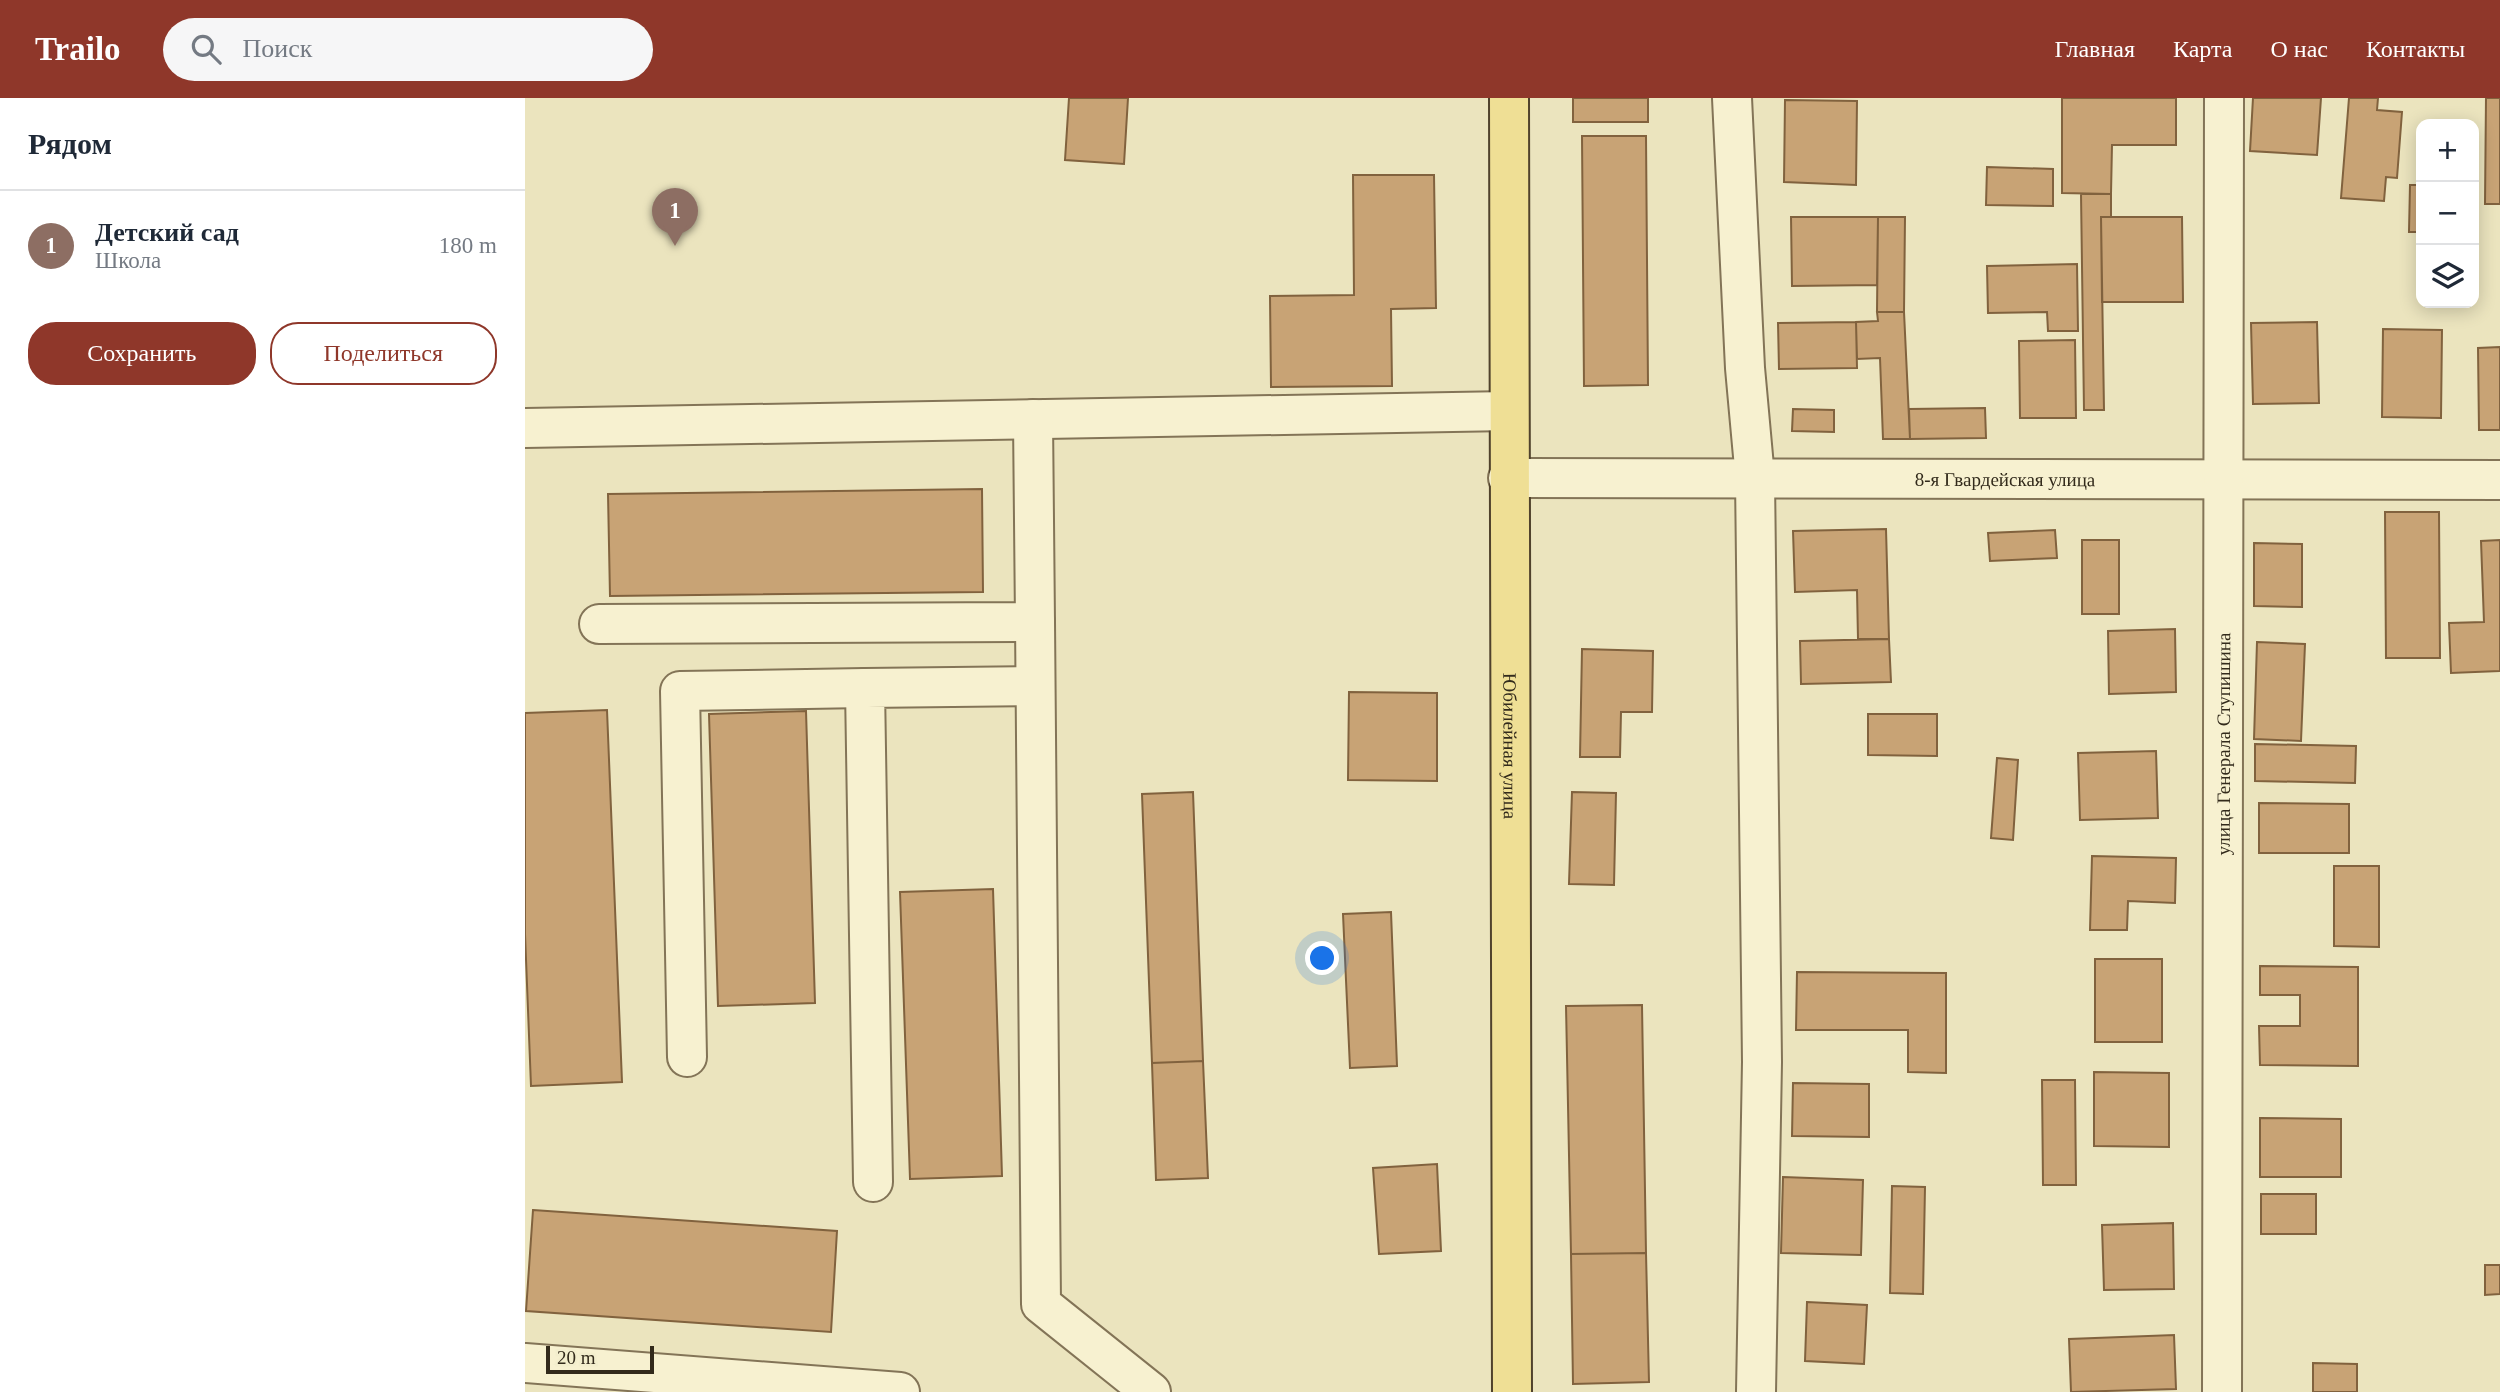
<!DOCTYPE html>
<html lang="ru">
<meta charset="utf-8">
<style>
body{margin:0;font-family:"Times New Roman",serif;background:#f6f6f7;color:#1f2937}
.controls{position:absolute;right:21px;top:21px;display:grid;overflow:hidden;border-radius:14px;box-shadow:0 4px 18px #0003}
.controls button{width:63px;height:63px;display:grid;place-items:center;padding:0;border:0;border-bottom:2px solid #e0e1e3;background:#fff;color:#1f2937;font:35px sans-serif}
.scale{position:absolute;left:21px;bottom:18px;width:108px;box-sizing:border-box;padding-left:7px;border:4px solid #322a1b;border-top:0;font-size:19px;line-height:24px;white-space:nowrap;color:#322a1b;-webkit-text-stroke:5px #f3eecd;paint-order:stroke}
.you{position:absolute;left:798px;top:861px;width:24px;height:24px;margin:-18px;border:5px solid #fff;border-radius:50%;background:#1a73e8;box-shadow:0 0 0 10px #1a73e833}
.badge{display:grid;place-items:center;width:46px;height:46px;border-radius:50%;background:#8f372a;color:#fff;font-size:23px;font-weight:700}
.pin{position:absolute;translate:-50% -58px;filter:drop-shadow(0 2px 4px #0008)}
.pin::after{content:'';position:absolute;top:37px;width:24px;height:21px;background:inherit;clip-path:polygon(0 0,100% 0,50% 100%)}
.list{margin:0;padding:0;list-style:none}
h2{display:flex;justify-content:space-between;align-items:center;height:91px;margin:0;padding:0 28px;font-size:30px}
h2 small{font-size:23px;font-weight:400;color:#747a83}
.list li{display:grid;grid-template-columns:46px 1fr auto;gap:21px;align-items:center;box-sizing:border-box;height:112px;padding:0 28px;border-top:2px solid #e0e1e3}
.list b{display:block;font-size:26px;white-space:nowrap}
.list p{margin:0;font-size:23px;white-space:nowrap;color:#747a83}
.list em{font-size:23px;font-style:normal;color:#747a83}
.actions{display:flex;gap:14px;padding:21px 28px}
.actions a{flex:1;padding:16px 0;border:2px solid #8f372a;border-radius:28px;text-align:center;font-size:24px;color:#8f372a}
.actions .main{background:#8f372a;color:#fff}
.icon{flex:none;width:38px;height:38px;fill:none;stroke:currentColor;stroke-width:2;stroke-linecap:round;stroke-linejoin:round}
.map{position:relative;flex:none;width:1975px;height:1294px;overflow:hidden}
header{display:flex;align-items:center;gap:42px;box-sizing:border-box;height:98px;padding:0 35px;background:#8f372a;color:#fff}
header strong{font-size:33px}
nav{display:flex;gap:38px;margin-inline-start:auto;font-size:24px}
.search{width:490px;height:63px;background:#f6f6f7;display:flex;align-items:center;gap:18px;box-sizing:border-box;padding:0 24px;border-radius:38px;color:#747a83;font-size:26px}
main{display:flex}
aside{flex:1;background:#fff}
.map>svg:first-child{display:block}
</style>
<header>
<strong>Trailo</strong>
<div class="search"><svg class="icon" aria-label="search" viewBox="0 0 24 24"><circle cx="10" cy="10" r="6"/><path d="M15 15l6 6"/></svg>Поиск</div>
<nav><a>Главная</a><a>Карта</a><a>О нас</a><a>Контакты</a></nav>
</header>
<main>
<aside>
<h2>Рядом<small></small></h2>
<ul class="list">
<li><span class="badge" style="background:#8d6e63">1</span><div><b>Детский сад</b><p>Школа</p></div><em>180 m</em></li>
</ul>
<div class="actions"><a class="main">Сохранить</a><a>Поделиться</a></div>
</aside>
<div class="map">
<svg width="1975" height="1294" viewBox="0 0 1975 1294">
<rect width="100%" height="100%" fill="#ebe4be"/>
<path fill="#c8a375" stroke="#81623e" stroke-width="2" d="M544,0H603L599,66L540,62Z
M1048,0H1123V24H1048Z
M1537,0H1651V47H1587L1586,96L1537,95Z
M1728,0H1796L1792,57L1725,53Z
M1824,0H1853L1852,12L1877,14L1872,80L1861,79L1859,103L1816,100Z
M1961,0H1975V106H1960Z
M1260,2L1332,3L1331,87L1259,84Z
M1057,38H1121L1123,287L1059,288Z
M1462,69L1528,71V108L1461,107Z
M828,77H909L911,210L866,211L867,288L746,289L745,198L829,197Z
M1885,87H1896V134H1884Z
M1556,96H1586V119H1576L1579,312H1559Z
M1266,119H1353L1352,187L1267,188Z
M1353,119H1380L1379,214H1352Z
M1576,119H1657L1658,204H1577Z
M1552,166L1553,233H1523L1522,214L1463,215L1462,168Z
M1352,214H1379L1385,341H1358L1355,260L1332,261L1331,224L1353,223Z
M1331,224L1332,270L1254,271L1253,225Z
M1792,224L1794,305L1728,306L1726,225Z
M1858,231L1917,232L1916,320L1857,319Z
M1550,242L1551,320H1495L1494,243Z
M1975,249V332H1954L1953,250Z
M1460,310L1461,340L1385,341L1384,311Z
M1268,311L1309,312V334L1267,333Z
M457,391L458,494L85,498L83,396Z
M1860,414H1914L1915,560H1861Z
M1361,431L1364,541H1333L1332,492L1270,494L1268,433Z
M1530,432L1532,460L1465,463L1463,435Z
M1557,442H1594V516H1557Z
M1975,442V573L1926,575L1924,525L1959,524L1956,443Z
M1729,445L1777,446V509L1729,508Z
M1650,531L1651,594L1584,596L1583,533Z
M1364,541L1366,584L1276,586L1275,543Z
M1732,544L1780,546L1776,643L1729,641Z
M1057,551L1128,553L1127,614H1096L1095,659H1055Z
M824,594L912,595V683L823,682Z
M82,612L97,984L6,988L0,836V615Z
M281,613L290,905L193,908L184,616Z
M1343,616H1412V658L1343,657Z
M1730,646L1831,648L1830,685L1730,683Z
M1631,653L1633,720L1555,722L1553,655Z
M1472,660L1493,662L1488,742L1466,740Z
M668,694L678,963L627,965L617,696Z
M1047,694L1091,695L1089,787L1044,786Z
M1734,705L1824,706V755H1734Z
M1567,758L1651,760L1650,805L1603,803L1602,832H1565Z
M1809,768H1854V849L1809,848Z
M468,791L477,1078L385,1081L375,794Z
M866,814L872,968L825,970L818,816Z
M1570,861H1637V944H1570Z
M1735,868L1833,869V968L1735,967L1734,928H1775V897H1735Z
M1272,874L1421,875V975L1383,974V932H1271Z
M1117,907L1121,1155L1046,1156L1041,908Z
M678,963L683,1080L631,1082L627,965Z
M1569,974L1644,975V1049L1569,1048Z
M1517,982H1550L1551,1087H1518Z
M1268,985L1344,986V1039L1267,1038Z
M1735,1020L1816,1021V1079H1735Z
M912,1066L916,1153L854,1156L848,1070Z
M1258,1079L1338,1082L1336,1157L1256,1155Z
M1367,1088L1400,1089L1398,1196L1365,1195Z
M1736,1096H1791V1136H1736Z
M8,1112L312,1133L306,1234L1,1213Z
M1648,1125L1649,1191L1579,1192L1577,1127Z
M1121,1155L1124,1284L1048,1286L1046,1156Z
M1960,1167H1975V1196L1960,1197Z
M1282,1204L1342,1207L1339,1266L1280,1263Z
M1649,1237L1651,1291L1546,1294L1544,1241Z
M1788,1265L1832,1266V1294H1788Z"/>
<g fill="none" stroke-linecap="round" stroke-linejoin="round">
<g stroke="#837457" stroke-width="42">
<g id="minor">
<path d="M1207,0L1220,270L1230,380L1237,964L1231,1294"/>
<path d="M0,330L984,313"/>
<path id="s1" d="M983,380L1975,382"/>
<path d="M510,524L516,1206L626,1294"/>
<path d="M74,526L510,524L508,321"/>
<path d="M162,959L155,593L340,590"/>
<path d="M348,1084L340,590L510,588"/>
<path d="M0,1265L375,1294"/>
<path id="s2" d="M1697,1294L1699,0"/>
</g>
</g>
<g stroke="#50422c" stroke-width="42">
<g id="major">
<path id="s3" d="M984,0L987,1294"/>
</g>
</g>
<use href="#minor" stroke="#f7f1d0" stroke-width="38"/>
<use href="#major" stroke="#efdf95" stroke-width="38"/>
</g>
<g text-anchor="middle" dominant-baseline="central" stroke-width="7" stroke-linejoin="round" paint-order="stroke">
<g font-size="19" fill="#322a1b" stroke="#f3eecd">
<text stroke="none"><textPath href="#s1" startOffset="497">8-я Гвардейская улица</textPath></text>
<text stroke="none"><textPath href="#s3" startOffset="648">Юбилейная улица</textPath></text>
<text stroke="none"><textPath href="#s2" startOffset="648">улица Генерала Ступишина</textPath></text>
</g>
</g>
</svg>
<div class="controls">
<button>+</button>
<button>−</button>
<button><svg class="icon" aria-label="layers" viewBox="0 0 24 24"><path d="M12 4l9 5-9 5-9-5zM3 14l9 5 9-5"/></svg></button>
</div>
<div class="scale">20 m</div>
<div class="you"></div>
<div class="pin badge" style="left:150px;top:148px;background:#8d6e63">1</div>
</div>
</main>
